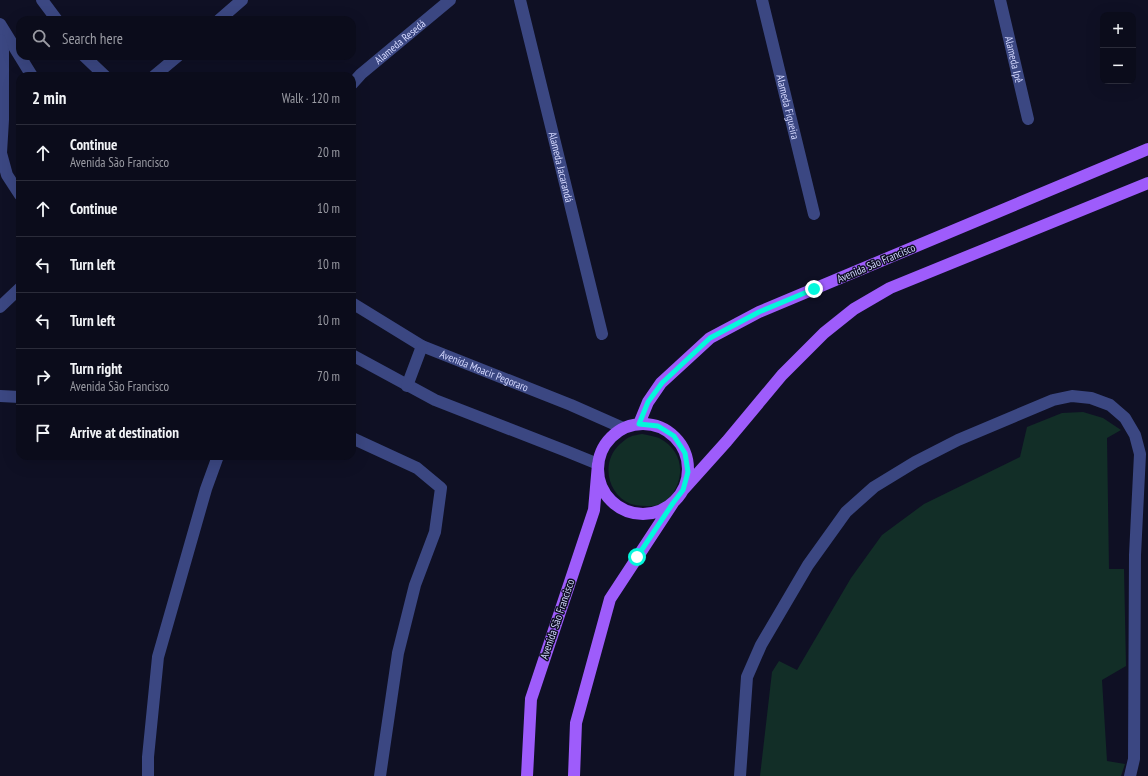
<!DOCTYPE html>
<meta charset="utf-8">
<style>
body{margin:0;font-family:"PT Sans Narrow",sans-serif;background:#141524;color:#f1f3f6}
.controls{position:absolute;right:12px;top:12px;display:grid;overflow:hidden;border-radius:8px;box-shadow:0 4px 16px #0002}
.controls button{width:36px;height:36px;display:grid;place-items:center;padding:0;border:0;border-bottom:1px solid #2b2c3a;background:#0b0c1b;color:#f1f3f6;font:20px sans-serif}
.stop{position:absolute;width:12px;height:12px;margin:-9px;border:3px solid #05f7dc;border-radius:50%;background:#fff}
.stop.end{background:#05f7dc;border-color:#fff;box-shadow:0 1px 4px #0008}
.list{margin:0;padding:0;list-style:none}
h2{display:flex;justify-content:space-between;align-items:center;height:52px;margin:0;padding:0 16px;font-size:17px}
h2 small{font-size:13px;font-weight:400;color:#9a9ba3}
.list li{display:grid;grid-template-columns:26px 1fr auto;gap:12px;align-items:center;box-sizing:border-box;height:56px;padding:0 16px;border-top:1px solid #2b2c3a}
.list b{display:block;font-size:15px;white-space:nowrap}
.list p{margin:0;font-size:13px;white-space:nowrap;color:#9a9ba3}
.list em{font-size:13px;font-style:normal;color:#9a9ba3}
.icon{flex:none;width:22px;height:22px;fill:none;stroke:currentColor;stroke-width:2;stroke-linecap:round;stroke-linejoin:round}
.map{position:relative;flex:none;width:1148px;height:776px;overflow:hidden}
.search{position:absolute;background:#0b0c1b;box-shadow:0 4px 16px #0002;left:16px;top:16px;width:340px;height:44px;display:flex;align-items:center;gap:10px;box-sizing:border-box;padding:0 14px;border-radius:12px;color:#9a9ba3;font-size:15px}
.panel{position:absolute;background:#0b0c1b;box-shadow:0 4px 16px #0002;left:16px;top:72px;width:340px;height:388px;border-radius:12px}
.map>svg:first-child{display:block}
</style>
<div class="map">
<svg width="1148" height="776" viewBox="0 0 1148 776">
<rect width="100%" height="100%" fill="#0f1024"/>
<path fill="#122e27" d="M1083,412L1103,418L1121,430L1107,438L1109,569H1124L1126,666L1102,680L1107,761L1125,764L1121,776H760L772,672L779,661L797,670L851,578L882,535L924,504L1020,457L1027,427L1062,413Z
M642,434C647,435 654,436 659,438C682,450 686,474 672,495C668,502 661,505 652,506C645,506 638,506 631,504C606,494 601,461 620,444C623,442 626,438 630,437C633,435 638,435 642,434Z"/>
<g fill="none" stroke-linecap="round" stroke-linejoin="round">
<g stroke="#3b4782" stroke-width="12">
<path d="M42,0L57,20"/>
<path id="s1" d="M520,0L602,334"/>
<path id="s2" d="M762,0L814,214"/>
<path id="s3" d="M1000,0L1028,119"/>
<path d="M219,20L242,0"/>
<path d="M0,24L32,76"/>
<path d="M0,40L3,50V120L1,153L7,175L20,195"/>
<path d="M84,56L105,76"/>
<path d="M154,76L178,56"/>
<path id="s4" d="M352,84L361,74L450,0"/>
<path id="s5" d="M352,303L422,346L571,405L623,428"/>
<path d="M0,307L20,288"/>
<path d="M352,355L435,400L566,451L598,464"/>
<path d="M407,386L422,346"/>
<path d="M0,396L20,397"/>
<path d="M352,438L417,468L441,488L435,532L415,585L398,653L380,776"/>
<path d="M148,776V757L158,657L206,489L218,456"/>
<path d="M740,776L747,677L761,645L808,565L846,512L874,487L915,462L958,440L1053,400L1072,396L1091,398L1110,405L1125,418L1135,435L1140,454L1135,555L1134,759L1130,776"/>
</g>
<path stroke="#9e5cfb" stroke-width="12" d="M639,424L648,402L661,383L710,338L759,312L1148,149
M598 469a45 45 0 1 1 90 0a45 45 0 1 1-90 0Z
M683,490L727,441L782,375L824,333L854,309L890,288L1148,183
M527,776L531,699L594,510L598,464
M574,776L576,723L610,599L673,503"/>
</g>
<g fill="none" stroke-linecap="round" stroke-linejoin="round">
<path stroke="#05f7dc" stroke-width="5" d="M637,557L673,503L683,490L688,472L685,453L674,436L658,426L639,424L648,402L662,383L710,338L759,312L814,289"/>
</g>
<g text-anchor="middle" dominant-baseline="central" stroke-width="3" stroke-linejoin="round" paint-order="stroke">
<g font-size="11" fill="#d3d7fe" stroke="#0f1024">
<text stroke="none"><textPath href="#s4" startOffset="64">Alameda Resedá</textPath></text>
<text stroke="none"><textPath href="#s3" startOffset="61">Alameda Ipê</textPath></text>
<text stroke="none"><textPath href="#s2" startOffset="110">Alameda Figueira</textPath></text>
<text stroke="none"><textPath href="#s1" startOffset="172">Alameda Jacarandá</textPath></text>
<text transform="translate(876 263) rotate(-23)">Avenida São Francisco</text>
<text stroke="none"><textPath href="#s5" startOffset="149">Avenida Moacir Pegoraro</textPath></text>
<text transform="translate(557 619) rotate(-71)">Avenida São Francisco</text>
</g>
</g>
</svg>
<div class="controls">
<button>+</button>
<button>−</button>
</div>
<div class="stop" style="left:637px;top:557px"></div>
<div class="stop end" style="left:814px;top:289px"></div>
<div class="search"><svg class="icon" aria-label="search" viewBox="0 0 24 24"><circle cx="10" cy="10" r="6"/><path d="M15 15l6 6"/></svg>Search here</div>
<section class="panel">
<h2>2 min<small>Walk · 120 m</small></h2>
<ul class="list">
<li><svg class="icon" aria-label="ahead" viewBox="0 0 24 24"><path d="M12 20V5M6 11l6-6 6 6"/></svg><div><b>Continue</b><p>Avenida São Francisco</p></div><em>20 m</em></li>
<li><svg class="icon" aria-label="ahead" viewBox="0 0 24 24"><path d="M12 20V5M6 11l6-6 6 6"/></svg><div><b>Continue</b></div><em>10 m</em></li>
<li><svg class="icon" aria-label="left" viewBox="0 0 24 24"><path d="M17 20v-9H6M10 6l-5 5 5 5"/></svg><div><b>Turn left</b></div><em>10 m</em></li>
<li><svg class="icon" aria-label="left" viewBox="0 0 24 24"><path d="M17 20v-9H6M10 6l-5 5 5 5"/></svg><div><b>Turn left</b></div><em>10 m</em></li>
<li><svg class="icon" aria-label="right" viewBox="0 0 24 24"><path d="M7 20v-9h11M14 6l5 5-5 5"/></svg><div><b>Turn right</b><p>Avenida São Francisco</p></div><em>70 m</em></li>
<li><svg class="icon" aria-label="arrive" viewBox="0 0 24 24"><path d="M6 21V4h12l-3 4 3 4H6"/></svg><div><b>Arrive at destination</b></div></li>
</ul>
</section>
</div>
